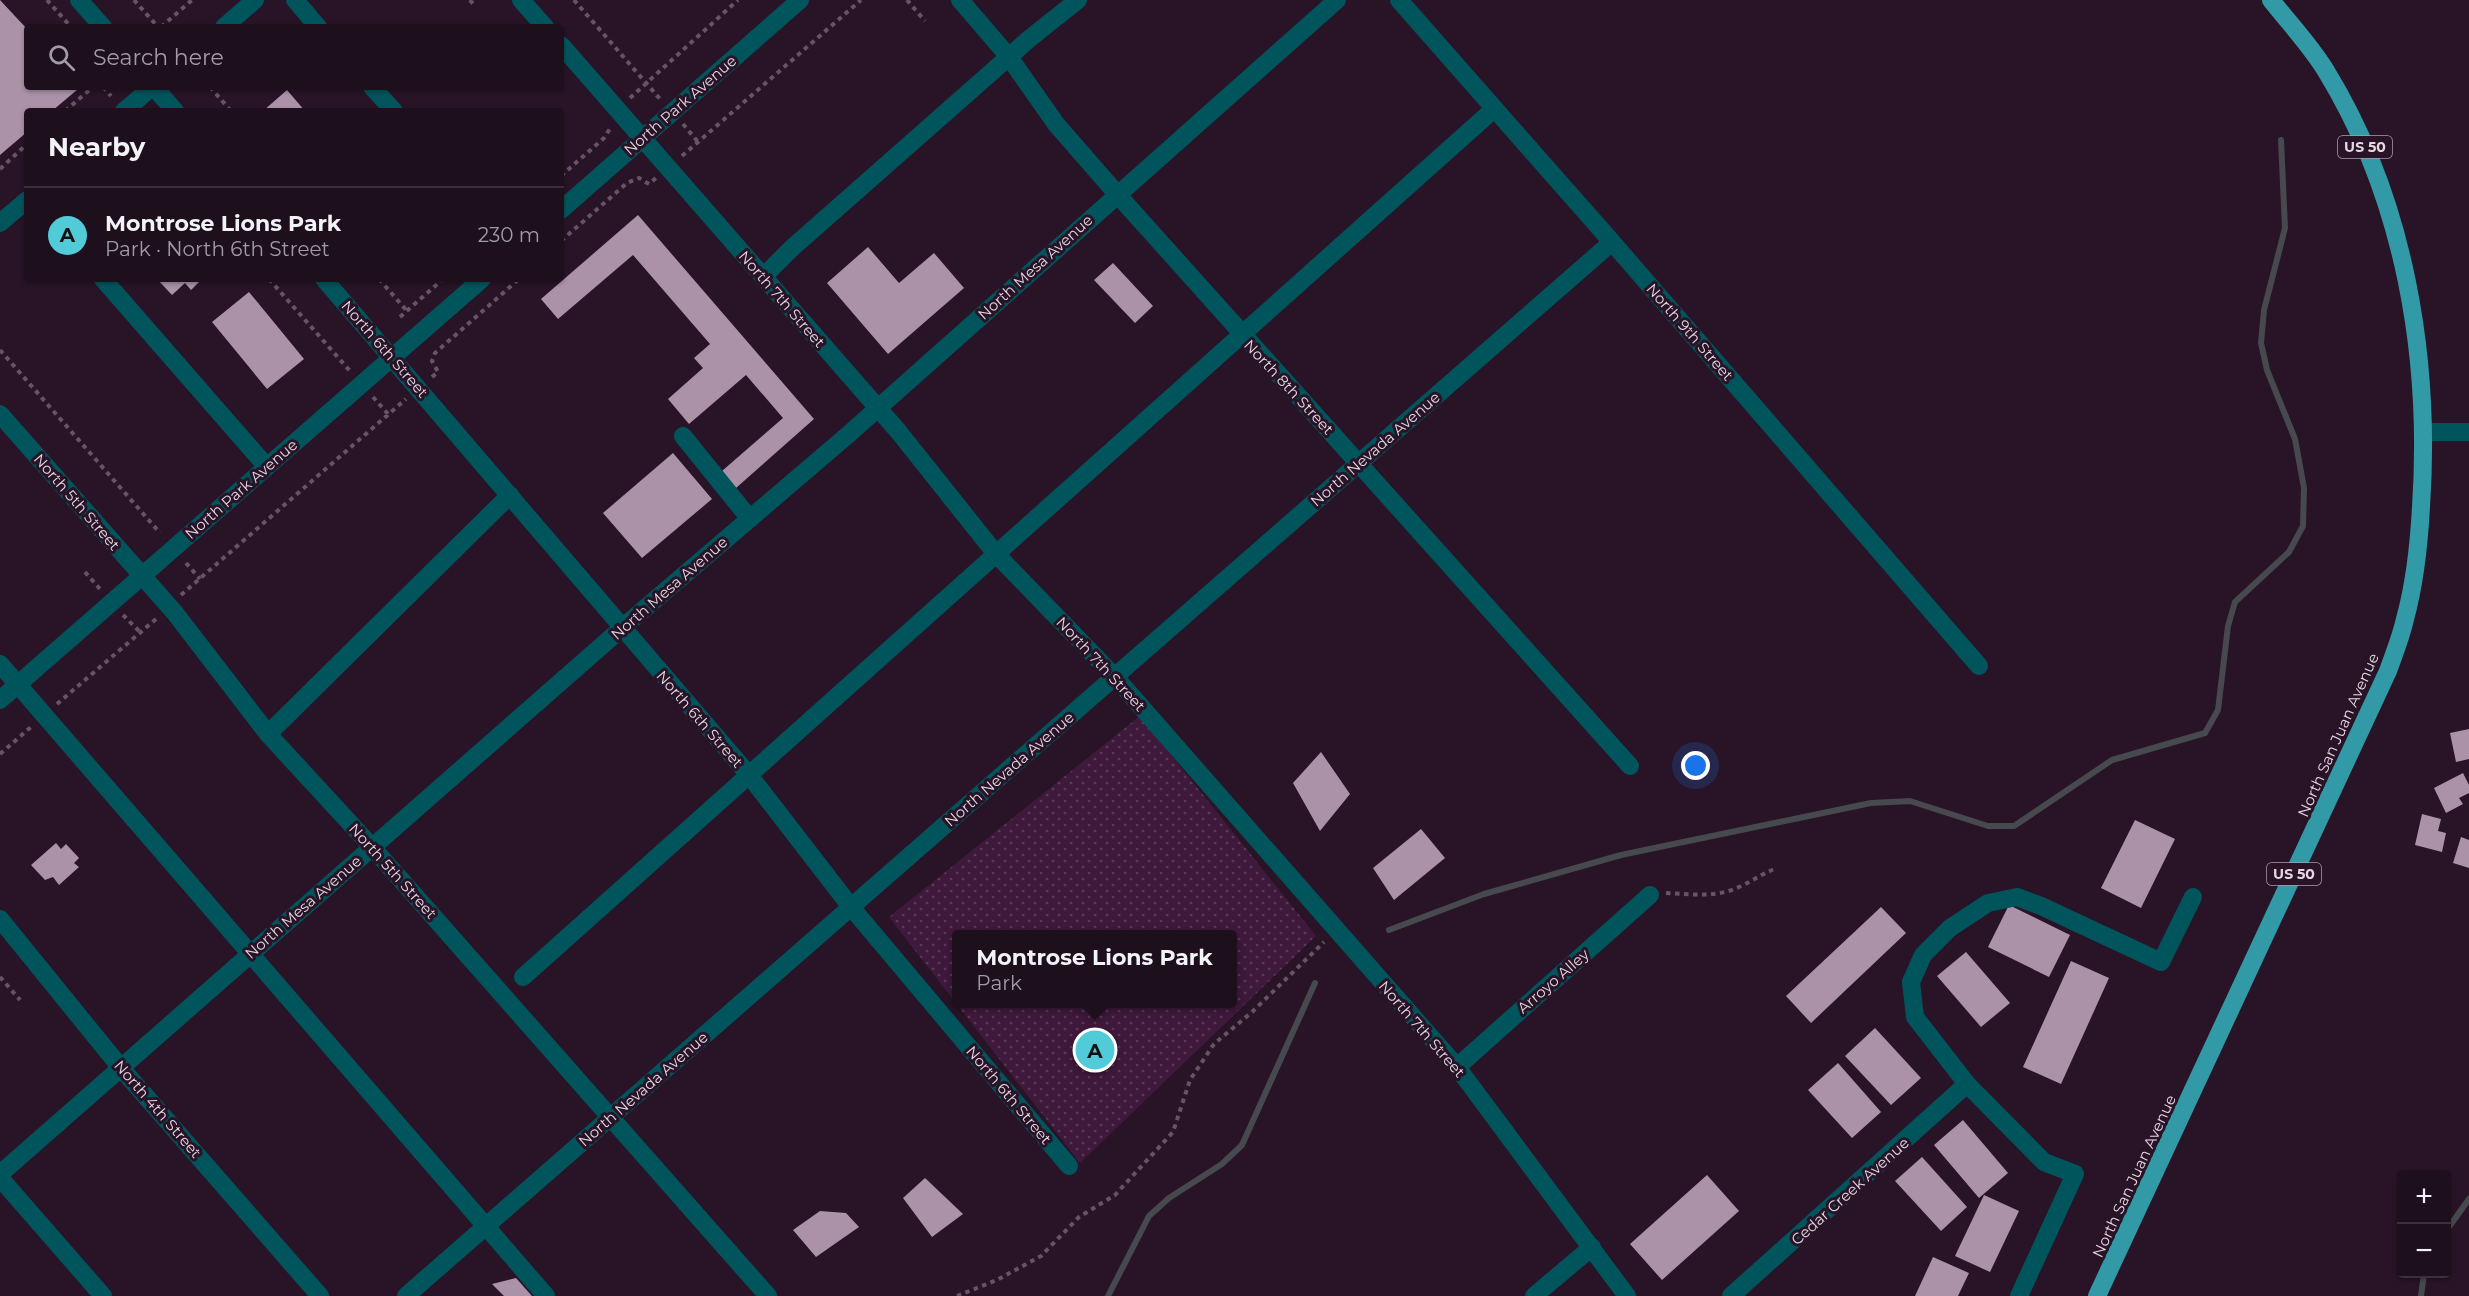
<!DOCTYPE html>
<meta charset="utf-8">
<style>
body{margin:0;font-family:Montserrat,sans-serif;background:#2b1d29;color:#f1f3f6}
.controls{position:absolute;right:18px;bottom:18px;display:grid;overflow:hidden;border-radius:6px;box-shadow:0 2px 4px #0004}
.controls button{width:54px;height:54px;display:grid;place-items:center;padding:0;border:0;border-bottom:2px solid #3c2f3b;background:#1e0f1c;color:#f1f3f6;font:30px sans-serif}
.you{position:absolute;left:1696px;top:766px;width:21px;height:21px;margin:-15px;border:4px solid #fff;border-radius:50%;background:#1a73e8;box-shadow:0 0 0 9px #1a73e833}
.badge{display:grid;place-items:center;width:39px;height:39px;border-radius:50%;background:#52cbd9;color:#111;font-size:20px;font-weight:700}
.pin{position:absolute;translate:-50% -50%;border:3px solid #fff;box-shadow:0 2px 6px #0006}
.popup{position:absolute;left:952px;top:930px;width:285px;height:78px;box-sizing:border-box;display:grid;place-content:center;border-radius:6px;background:#1e0f1c;filter:drop-shadow(0 2px 4px #0005);font-size:20px;white-space:nowrap;color:#a19ca3}
.popup b{font-size:22px;color:#f1f3f6}
.popup::after{content:'';position:absolute;left:50%;top:100%;margin-left:-12px;border:12px solid transparent;border-top-color:#1e0f1c}
.list{margin:0;padding:0;list-style:none}
h2{display:flex;justify-content:space-between;align-items:center;height:78px;margin:0;padding:0 24px;font-size:26px}
h2 small{font-size:20px;font-weight:400;color:#a19ca3}
.list li{display:grid;grid-template-columns:39px 1fr auto;gap:18px;align-items:center;box-sizing:border-box;height:96px;padding:0 24px;border-top:2px solid #3c2f3b}
.list b{display:block;font-size:22px;white-space:nowrap}
.list p{margin:0;font-size:20px;white-space:nowrap;color:#a19ca3}
.list em{font-size:20px;font-style:normal;color:#a19ca3}
.icon{flex:none;width:33px;height:33px;fill:none;stroke:currentColor;stroke-width:2;stroke-linecap:round;stroke-linejoin:round}
.map{position:relative;flex:none;width:2469px;height:1296px;overflow:hidden}
.search{position:absolute;background:#1e0f1c;box-shadow:0 2px 4px #0004;left:24px;top:24px;width:540px;height:66px;display:flex;align-items:center;gap:15px;box-sizing:border-box;padding:0 21px;border-radius:6px;color:#a19ca3;font-size:22px}
.panel{position:absolute;background:#1e0f1c;box-shadow:0 2px 4px #0004;left:24px;top:108px;width:540px;height:174px;border-radius:6px}
.map>svg:first-child{display:block}
</style>
<div class="map">
<svg width="2469" height="1296" viewBox="0 0 2469 1296">
<defs>
<pattern id="park-dots" width="8" height="8" patternUnits="userSpaceOnUse" patternTransform="scale(1.5)"><rect width="8" height="8" fill="#3f193c"/><path d="M2 2h.1M6 6h.1" fill="none" stroke="#5b3a58" stroke-width="1.8" stroke-linecap="round"/></pattern>
</defs>
<rect width="100%" height="100%" fill="#281426"/>
<path fill="url(#park-dots)" fill-rule="evenodd" d="M1140,716L1316,936L1080,1163L889,917ZM957,934H1233V1004H957Z"/>
<g fill="none" stroke-linecap="round" stroke-linejoin="round">
<path stroke="#46494e" stroke-width="6" d="M1389,930L1484,894L1621,855L1871,803L1910,801L1988,826H2014L2112,760L2205,733L2218,710L2228,626L2235,602L2289,552L2303,526L2304,488L2295,439L2267,370L2261,343L2264,310L2285,228L2281,140
M2446,1231L2469,1199
M1108,1296L1149,1216L1169,1198L1222,1164L1242,1145L1315,983
M2421,1296L2424,1274"/>
</g>
<path fill="#ac92a9" d="M0,0L27,29V87L78,89L52,111H27V132L0,155Z
M287,90L305,111H263Z
M638,215L814,419L736,488L722,471L783,418L746,375L689,424L668,399L703,368L694,358L710,344L633,255L558,319L541,299Z
M868,247L899,283L934,253L964,288L888,354L827,283Z
M1113,263L1153,306L1135,323L1094,280Z
M157,279H202L191,290L185,283L172,295Z
M249,292L304,359L267,389L212,322Z
M673,453L712,499L642,558L603,513Z
M2469,729V759L2456,762L2450,733Z
M1321,752L1350,794L1320,831L1293,783Z
M2463,773L2469,785V793L2459,798L2463,804L2446,813L2434,788Z
M2422,814L2441,819L2438,831L2446,833L2442,852L2415,845Z
M2135,820L2175,839L2141,908L2101,888Z
M1421,829L1445,858L1394,900L1373,868Z
M2461,837L2469,840V868L2453,863Z
M56,843L61,849L66,844L79,858L74,863L79,867L59,885L53,877L45,880L31,865Z
M2009,905L2070,935L2049,977L1988,947Z
M1881,907L1906,933L1811,1023L1786,996Z
M1966,952L2010,1003L1981,1027L1937,976Z
M2071,961L2109,978L2061,1084L2023,1067Z
M1875,1028L1921,1078L1891,1105L1845,1056Z
M1838,1063L1881,1112L1852,1138L1808,1090Z
M1963,1120L2008,1173L1979,1198L1934,1145Z
M1922,1157L1967,1207L1941,1231L1895,1181Z
M1707,1175L1739,1211L1662,1280L1630,1244Z
M925,1178L963,1214L932,1237L903,1198Z
M1984,1195L2019,1211L1990,1272L1955,1256Z
M820,1211L846,1213L859,1227L816,1257L793,1230Z
M1933,1257L1969,1273L1958,1296H1915Z
M516,1278L532,1296H504L492,1284Z"/>
<g fill="none" stroke-linecap="round" stroke-linejoin="round">
<path stroke="#665464" stroke-width="4" stroke-dasharray="4.5 4.5" stroke-linecap="butt" d="M47,0L71,27
M134,0L158,27
M470,0L474,5
M574,0L660,99
M907,0L925,21
M161,27L192,0
M103,87L111,96
M210,87L231,111
M630,98L738,0
M65,111L93,87
M683,124L698,142
M682,156L861,0
M0,169L27,144
M561,176L604,138L611,127
M561,241L627,183L639,178L649,184L656,178
M269,279L350,371
M379,279L407,311
M400,317L443,279
M0,350L160,533
M432,377L438,372L432,361L435,353L519,279
M373,397L388,414
M186,563L200,579
M85,572L100,589
M181,595L406,399
M123,615L140,632
M57,704L156,619
M0,754L31,727
M1666,893C1691,894 1716,898 1739,887C1753,881 1763,873 1777,868
M0,977L20,1000
M957,1296L997,1280L1041,1256L1079,1217L1115,1195L1173,1132L1190,1080L1214,1044L1252,1012L1324,942"/>
<path stroke="#00555d" stroke-width="18" d="M79,0L103,27
M295,0L318,27
M521,0L545,27
M960,0L1009,57L1056,124L1117,194L1630,766
M1399,0L1612,242L1979,666
M224,27L255,0
M561,45L898,431L996,554L1115,677L1457,1067L1627,1296
M154,87L175,111
M372,87L394,111
M124,111L152,87
M561,210L800,0
M0,223L27,200
M763,277L792,248L1029,39L1078,0
M103,279L267,467
M324,279L749,775L851,907L1069,1166
M0,414L175,613L268,734L372,847L768,1296
M2424,432H2469
M683,436L750,519
M0,664L546,1296
M0,700L482,279
M268,734L510,495
M0,919L121,1068L320,1296
M523,977L1494,109
M1457,1067L1650,895
M1967,1084L1915,1017L1911,982L1923,955L1950,928L1988,903L2017,897L2041,906L2161,962L2193,897
M0,1174L622,628L850,433L1337,0
M0,1178L103,1296
M406,1296L1612,242
M1534,1296L1592,1247
M1731,1296L1967,1084L2044,1162L2075,1174L2019,1296"/>
<path stroke="#329aa6" stroke-width="18" d="M2097,1296L2388,671C2394,654 2401,637 2405,619C2415,583 2419,544 2421,507C2431,358 2405,200 2326,71C2311,46 2289,23 2271,0"/>
</g>
<g text-anchor="middle" dominant-baseline="central" stroke-width="6" stroke-linejoin="round" paint-order="stroke">
<g fill="#281426" stroke="#ac9caa" stroke-width="1.5">
<rect x="2338" y="136" width="54" height="22" rx="4.5"/>
<rect x="2267" y="863" width="54" height="22" rx="4.5"/>
</g>
<g font-size="14" font-weight="bold" fill="#e4d6e2">
<text x="2365" y="147">US 50</text>
<text x="2294" y="874">US 50</text>
</g>
<g font-size="15" fill="#e4d6e2" stroke="#281426">
<text transform="translate(680 105) rotate(-41)">North Park Avenue</text>
<text transform="translate(1035 267) rotate(-42)">North Mesa Avenue</text>
<text transform="translate(782 299) rotate(49)">North 7th Street</text>
<text transform="translate(1690 332) rotate(49)">North 9th Street</text>
<text transform="translate(385 349) rotate(49)">North 6th Street</text>
<text transform="translate(1289 387) rotate(47)">North 8th Street</text>
<text transform="translate(1375 449) rotate(-41)">North Nevada Avenue</text>
<text transform="translate(241 489) rotate(-41)">North Park Avenue</text>
<text transform="translate(77 502) rotate(49)">North 5th Street</text>
<text transform="translate(669 588) rotate(-41)">North Mesa Avenue</text>
<text transform="translate(1101 664) rotate(47)">North 7th Street</text>
<text transform="translate(700 719) rotate(49)">North 6th Street</text>
<text transform="translate(2338 735) rotate(-66)">North San Juan Avenue</text>
<text transform="translate(1009 769) rotate(-41)">North Nevada Avenue</text>
<text transform="translate(393 871) rotate(48)">North 5th Street</text>
<text transform="translate(303 907) rotate(-41)">North Mesa Avenue</text>
<text transform="translate(1553 981) rotate(-41)">Arroyo Alley</text>
<text transform="translate(1422 1029) rotate(49)">North 7th Street</text>
<text transform="translate(643 1089) rotate(-41)">North Nevada Avenue</text>
<text transform="translate(1009 1095) rotate(50)">North 6th Street</text>
<text transform="translate(158 1109) rotate(49)">North 4th Street</text>
<text transform="translate(2134 1176) rotate(-65)">North San Juan Avenue</text>
<text transform="translate(1850 1191) rotate(-42)">Cedar Creek Avenue</text>
</g>
</g>
</svg>
<div class="controls">
<button>+</button>
<button>−</button>
</div>
<div class="you"></div>
<div class="pin badge" style="left:1095px;top:1050px">A</div>
<div class="popup"><b>Montrose Lions Park</b>Park</div>
<div class="search"><svg class="icon" aria-label="search" viewBox="0 0 24 24"><circle cx="10" cy="10" r="6"/><path d="M15 15l6 6"/></svg>Search here</div>
<section class="panel">
<h2>Nearby<small></small></h2>
<ul class="list">
<li><span class="badge">A</span><div><b>Montrose Lions Park</b><p>Park · North 6th Street</p></div><em>230 m</em></li>
</ul>
</section>
</div>
